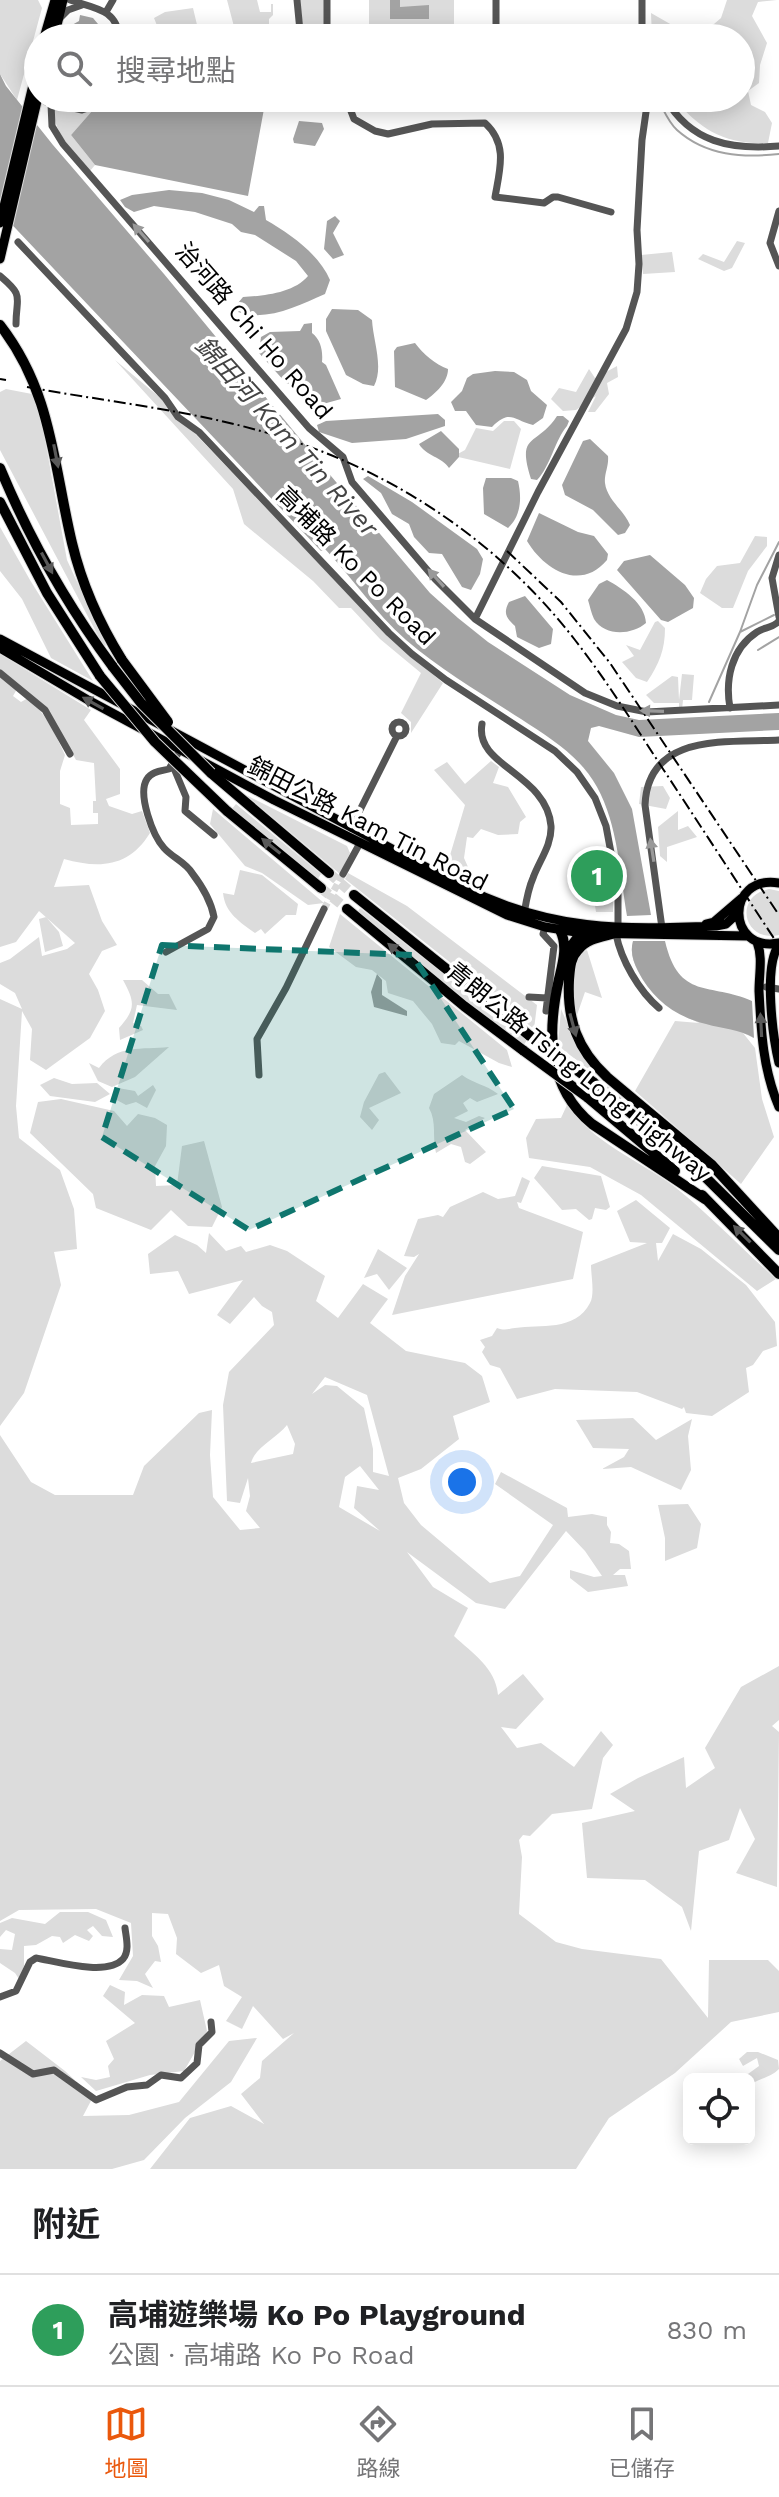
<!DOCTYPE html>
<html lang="zh-TW">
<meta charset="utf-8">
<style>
body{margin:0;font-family:"Work Sans","Noto Sans TC",sans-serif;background:#f6f6f6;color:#202124}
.controls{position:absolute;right:24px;bottom:24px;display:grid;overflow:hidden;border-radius:12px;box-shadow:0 4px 20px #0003}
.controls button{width:72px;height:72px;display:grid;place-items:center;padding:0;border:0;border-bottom:2px solid #e0e0e0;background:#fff;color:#202124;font:40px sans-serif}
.you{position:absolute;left:462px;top:1482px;width:28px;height:28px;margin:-20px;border:6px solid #fff;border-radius:50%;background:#1a73e8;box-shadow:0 0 0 12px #1a73e833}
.badge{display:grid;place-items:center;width:52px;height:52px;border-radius:50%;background:#ea580c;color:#fff;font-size:26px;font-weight:700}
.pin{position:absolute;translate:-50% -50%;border:4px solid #fff;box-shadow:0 2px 8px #0006}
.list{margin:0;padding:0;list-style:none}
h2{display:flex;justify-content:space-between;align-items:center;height:104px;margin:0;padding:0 32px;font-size:34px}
h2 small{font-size:26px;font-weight:400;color:#757577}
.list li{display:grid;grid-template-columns:52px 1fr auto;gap:24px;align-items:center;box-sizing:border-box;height:112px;padding:0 32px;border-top:2px solid #e0e0e0}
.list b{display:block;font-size:30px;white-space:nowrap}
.list p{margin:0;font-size:26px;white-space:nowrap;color:#757577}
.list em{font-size:26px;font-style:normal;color:#757577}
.icon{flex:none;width:44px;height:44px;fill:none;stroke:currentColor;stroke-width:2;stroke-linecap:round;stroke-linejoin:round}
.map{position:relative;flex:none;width:779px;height:2169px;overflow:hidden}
.search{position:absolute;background:#fff;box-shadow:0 4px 20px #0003;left:24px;right:24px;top:24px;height:88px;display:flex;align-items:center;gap:20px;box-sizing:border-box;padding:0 28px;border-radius:44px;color:#757577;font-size:30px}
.sheet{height:216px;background:#fff}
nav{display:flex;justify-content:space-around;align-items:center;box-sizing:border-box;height:112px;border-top:2px solid #e0e0e0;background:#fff;font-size:22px;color:#757577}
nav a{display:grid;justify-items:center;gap:4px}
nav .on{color:#ea580c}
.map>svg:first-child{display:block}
</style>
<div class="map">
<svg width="779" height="2169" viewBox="0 0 779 2169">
<rect width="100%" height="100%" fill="#fff"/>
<path fill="#dcdcdc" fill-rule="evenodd" d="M0,0H38L42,8L17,100L0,74Z
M227,0H257L260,12H271V4H273V15L269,19V28L282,36L262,33L237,38Z
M300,0H324V37L303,29Z
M369,0H454V32H420L419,38H399V32H369Z
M727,0H777L758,2L752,16L767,43L760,65L759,83L748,91L751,105L765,112L772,123L768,143C725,145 701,130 673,98H741V38H652L651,13L672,25L689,27L700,36L721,18Z
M193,8L198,29L170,38H157L158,28L154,18L165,12Z
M54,109L81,113L92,111L71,135L95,165L90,171C75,152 53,134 54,109Z
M737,241L745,243L732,268L724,271L698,259L703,254L724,262Z
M672,252L675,272L643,274L641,255Z
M115,360L163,400L387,635L443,683L411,733V722L401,713L421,673L380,639L351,608H339L313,581L244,524L233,489Z
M617,366L618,377L607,383L609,394L595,412H588L596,396L576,410L563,411L551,399L559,388L576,392L589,369L595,378Z
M6,389L32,394L41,418L67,560L106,645L104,647L0,450V392Z
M504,421H514L521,429L510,469L454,456L465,450L476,428L493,431Z
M0,527L30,580L93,681L51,658L22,599L0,571Z
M755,536L767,537V546L748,571L733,608H722L700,593L706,579L717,566L740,563Z
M658,621L665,628C665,650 659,664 647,682L636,678L622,662L634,656L626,645L640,650L655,622Z
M0,654L91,710L84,720L120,769V794L106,799L109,806L132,814L142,811L150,833C129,867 100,869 64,859L54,887L89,885L102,921L117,945L102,951L89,974L98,990L105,1011L90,1038L46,1070L30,1060L32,1029L22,1011L16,1106L19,1138L60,1170L74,1209L77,1249L54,1252L61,1285L24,1393L0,1426V999L22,1009L15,993L0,984V963L10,959L39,937L42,956L67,949L75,943L39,911L16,942L0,947V676L17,689L13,696L21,702L28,698C46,714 55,733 65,755L60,771V804L70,808L71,825L98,824V813H93V801H96L94,763L76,760L48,709L0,669Z
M682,674L694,675L692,700H683L682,710H679V703H654L646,695L672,676L678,677L679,700Z
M491,761L499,767L493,783L508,787L526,817L520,822L518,834L498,835L481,829L473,838L467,837L464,858L472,876L448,862L465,805L434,770L447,762L465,784Z
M663,786L670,798L666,809L639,804L641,787Z
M246,795L347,846L350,853L340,874Z
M236,804L321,874L317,880L231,810Z
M213,809L324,903L308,905L262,873L245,866L210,824Z
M678,811V830L688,826L697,837L667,847V862L660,856L658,827Z
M605,850L613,894V912H596L592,886H585L583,853Z
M240,870L262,875L298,904L296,915H286L265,934L261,929L255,933C240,922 225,913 223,893L234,895Z
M348,873L407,906L537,1005L534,1029L345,879Z
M769,889L779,891V935C743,943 733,896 769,889Z
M360,908L527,1040L523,1046L357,913Z
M340,914L507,1050L512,1067L499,1063L459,1041L455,1045L441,1043L432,1024L413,1001L388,993L386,981L372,970L356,967L329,947Z
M46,917L59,932L63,946L45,952L39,919Z
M633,941L651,972L726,1015L754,1038L743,1033L755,1048L762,1099L774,1137L741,1184L635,1091L675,1021L699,1023C672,1010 652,999 638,971C633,961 630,952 633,941Z
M587,950L602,998L585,992L577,1015L567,979L568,962Z
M123,980H142L158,994H169L177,1010L137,1005L133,1023L141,1026L143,1030L120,1040L119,1028C136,1009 135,1002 123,980Z
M561,1009L580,1052L599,1077L558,1046Z
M169,1047L135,1077L112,1087L98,1081L89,1063L99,1068C117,1044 142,1050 169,1047Z
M385,1072L401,1093L369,1108L379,1120L372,1130L360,1117L364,1102L379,1074Z
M462,1075C474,1084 485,1084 498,1094L477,1102L470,1098L463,1103L468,1111L454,1118L466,1122L479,1116L485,1118L465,1130L486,1152L470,1164L465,1162L461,1147L451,1144L436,1153C432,1137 437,1122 429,1108L434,1094Z
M54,1078L72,1084L97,1083L110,1094L95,1102L50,1096L40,1085Z
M153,1085L156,1090L147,1108L136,1102L126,1105L113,1098L118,1088L135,1091L138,1096Z
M61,1099L114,1111L127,1126L138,1114L155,1118L167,1125L166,1146L155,1166L156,1186L177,1185L182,1146L204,1141L222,1207L212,1227L188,1226L171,1210L151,1230L96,1208L93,1194L30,1133L38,1102Z
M567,1105C593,1143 639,1160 675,1187C710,1215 742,1249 776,1279L757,1291L641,1195L590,1167L529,1158L526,1138L536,1119L561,1118Z
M542,1166L601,1176L610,1207L606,1210L595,1208L592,1219L589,1220L576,1209L562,1210L534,1178Z
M522,1177L530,1181L521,1203L517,1202L519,1208L583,1232L573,1279L392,1315L405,1276L419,1254L414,1257L404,1256L418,1219L438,1215L443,1217L450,1207L483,1192L498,1199L515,1196Z
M636,1200L670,1228L662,1243H656L658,1261L673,1234L701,1249L746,1285L775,1322L777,1346L763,1351L753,1365L746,1368L749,1392L712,1416L686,1413L684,1407L682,1409L637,1392L555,1389L517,1399L500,1368L490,1365L482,1352L485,1347L480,1340L492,1336L497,1328C505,1331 507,1329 515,1328C540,1324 575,1332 590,1303C595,1294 591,1276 591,1265L647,1243L630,1242L617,1211Z
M209,1233L226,1251L241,1246L246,1252L270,1245L287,1251L325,1276L316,1301L338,1318L363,1284L388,1299L370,1323L406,1351L465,1363L482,1376L490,1402L453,1416L459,1439L421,1469L398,1478L404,1503L421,1525L490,1583L520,1576L553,1525L495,1484L501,1472L567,1508L568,1517L592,1514L607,1517V1525L611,1532L610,1543L619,1544L629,1551L631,1569H620L613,1575H625L628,1586L588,1592L570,1578V1570L594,1577L602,1576L585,1551L566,1531L505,1609L476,1603L407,1552L433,1587L468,1608L454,1636C472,1653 496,1668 498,1695L523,1674L544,1699L516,1729L501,1727L517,1748L541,1743L574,1767L601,1731L613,1745L603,1758L592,1809L552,1814L530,1836L523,1835L519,1840L522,1857L519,1914L556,1942L582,1949L661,1959L708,2018L709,1960H768L779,1971V2012L731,2022L675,2073L609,2118L576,2169H150L190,2118L231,2106L264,2124L241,2094L260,2078L262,2061L294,2033L283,2039L253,2006L242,2029L226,2021L242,1997L224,1986L219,1965L201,1973L176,1954L177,1938L168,1914L152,1913V1936L158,1946L161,1962L155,1961L145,1974L153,1988L137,1981L119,1980L133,1956L131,1923L96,1909L19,1910L0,1921V1435L31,1482L55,1495H133L144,1466L199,1413L212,1410L210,1455L213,1497L240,1530L260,1528L246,1511L250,1496L248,1478L240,1503L227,1501L223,1405L229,1372L274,1325L272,1312L262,1306L254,1297L230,1324L217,1315L243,1280L189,1294L178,1271L150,1274L148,1254L175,1235L197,1245L206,1253ZM325,1377L367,1395L389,1476L373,1472V1449L364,1408L337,1386L325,1385L312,1394ZM287,1425L295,1444L293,1454L251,1463C255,1447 277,1438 287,1425ZM360,1466L379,1490L357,1486L354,1508L380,1531L339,1507L345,1477Z
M378,1249L407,1268L389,1290L377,1274L364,1278Z
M633,1418L656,1440L692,1419L688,1436L691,1470L681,1490L631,1467L602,1469L624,1457L629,1449L593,1448L576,1420Z
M688,1504L701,1524L697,1548L665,1561V1538L658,1505Z
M779,1666V1720L772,1726L779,1732L777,1887L736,1873L755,1839L740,1808L729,1840L699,1851L691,1931L682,1907L645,1880L587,1878L582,1823L635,1811L610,1794L638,1778L684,1757L686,1788L715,1768L705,1748L741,1687Z
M60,1912H88L106,1920L113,1937L102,1936L93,1926L87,1930L93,1936L89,1941L75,1935L63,1943L60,1937L52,1936L36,1945L24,1946V1966L19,1979L15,1973L0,1963V1949L12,1950L15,1934L6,1930L0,1937V1923L12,1918L45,1924Z
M110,1985L125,1992L124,2005L142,1995L164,1996L169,2007L200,2000L207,2031L184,2071L150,2075L96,2091L81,2077L96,2080L110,2077L108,2066L114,2059L106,2041L135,2023L103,1996Z
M257,2038L231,2082L185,2118L144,2160L112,2169H0V2061L26,2041L65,2071L93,2097L83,2116L129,2115L179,2102L229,2041Z
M747,2052H758L778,2060L779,2069C770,2078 759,2078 749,2086V2079H741L759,2066L757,2058L743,2066L739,2059Z"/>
<path fill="#a3a3a3" d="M390,0H400V7L429,5V19H390Z
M80,15L93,18L103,30L94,38H72V25L79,21Z
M0,74L6,86L53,145L164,274L320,463L430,593L458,618L488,642L570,695L616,715L639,720L779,713V730L639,737L599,726L591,728L588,741L614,773L632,809L651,915L627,916C620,874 618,825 597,787C580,756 550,738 521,719C482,694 441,670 406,640C375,613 353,578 325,549L321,551L0,212Z
M165,98H266L248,196L95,165L71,135L92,111Z
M299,121L322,123L324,129L315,146L294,143L293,139Z
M169,190L202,193L229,200L254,212L259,206H264L266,220C290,234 319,254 330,280L325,294C298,306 266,322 238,312V303L243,297C263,296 294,293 308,276L296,261L255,235L241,232L232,224L195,212L154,206L134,212L125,207L120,200L132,195Z
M335,216L340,221L333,233L344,255L333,259L324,249L327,221Z
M332,309L358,310L372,320C373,340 384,367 374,386L363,384L346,375L326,331V319Z
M312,323V333C321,340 323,351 322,362L326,365L341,399L323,404L302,388L286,383L259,353L261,337L270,332L300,331L304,324Z
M415,343C423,354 435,364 448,369C448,382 436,393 426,400L395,387L394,351L397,347Z
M495,371L514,372L527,380L531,391L547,405L543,418L533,425C513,420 510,409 492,427L476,425L466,411H455L451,402L462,391L467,378L473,374Z
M438,414L445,420V426L406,439L352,443L319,432L317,425L326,421Z
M557,416H563L569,421L567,426C555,440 550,467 537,480L531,479C516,432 537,447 557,416Z
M441,431L459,449V457L449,468C442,457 426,456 419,444Z
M590,439L608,456C609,466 604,474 605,483C607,500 624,510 630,525L625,533L618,535L593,510L565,495L562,485L583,441Z
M368,476L412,502L477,549L483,559L480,574L471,590L462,587L442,554L429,553L414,537L409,524L392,514L381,493L363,479Z
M486,478H511L518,481C522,498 521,516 508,528L484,514L483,488Z
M539,513L578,532L594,536L608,554L607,560C581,591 545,571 527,541Z
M650,555L685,585L694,598L693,608L668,622L661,620L617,570L624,561Z
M607,580C623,589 645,603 646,623C632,635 605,637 594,619C591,613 590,606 588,600L599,584Z
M525,596L553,629L551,644L539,648L517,637L515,626C506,618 503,613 509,602Z
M633,941H665C679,1001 710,982 752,1001L754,1038C739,1029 723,1029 706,1024C676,1017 652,999 638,971C633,961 630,952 633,941Z
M377,974L382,980V995L407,1011V1016L374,1007L371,992Z"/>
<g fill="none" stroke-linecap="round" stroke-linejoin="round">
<path stroke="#a3a3a3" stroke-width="2" d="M657,98C663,108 668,122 677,130C706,156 743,158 779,154
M740,632L774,615
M758,650L779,637
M709,702L740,632L757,585L779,542"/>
<path stroke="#d9d9d9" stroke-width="7" stroke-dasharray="7 3.5" stroke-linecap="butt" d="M324,909L343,874"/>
<path stroke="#d9d9d9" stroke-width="10" stroke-dasharray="10 5" stroke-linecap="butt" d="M329,873L354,895
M321,888L347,909"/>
<g stroke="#dbdbdb" stroke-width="11">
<path id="major" d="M44,38L55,0
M54,38L63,0
M0,223L38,64
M0,259L38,97
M0,639L463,887C550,931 621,930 716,926L726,924L738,913
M0,648L88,700L274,800L507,915L545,927L582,933L748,936
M779,883C725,874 726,953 779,943
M706,924L714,922L742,898
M757,942C763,957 759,974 759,991C761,1031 763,1070 779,1107
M779,945C763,966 773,1038 779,1063"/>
</g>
<g stroke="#dbdbdb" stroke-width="12">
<path id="highway" d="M0,325C52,392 53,463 72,543C82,585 99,623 122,660
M0,468C29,538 67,605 113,667
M0,502L47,593L100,676
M211,773L329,873
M227,811L321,888
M354,895L530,1036
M347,909L464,1006L524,1051
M560,930C568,946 563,962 559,979C547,1032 547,1087 592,1124L705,1199
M612,934C600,937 586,939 578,950C570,958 570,969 569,980C567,1020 577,1049 607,1077L711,1164L779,1238
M566,953L578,937L592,927
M593,1082L690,1162L779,1250
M587,1097L675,1171
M702,1195L779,1274"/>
</g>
<path stroke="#555" stroke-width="7" d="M70,0C93,8 118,9 119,38
M297,0L300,31L298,38
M496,0V38
M106,12L113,0
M59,19L68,10L82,5
M327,38V0
M642,38V0
M43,98L46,102L82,110L106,102L135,98
M346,98L354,119L375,131L388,134L432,124L485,123C508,144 500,169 495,197L544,203L553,197H558L611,212
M665,98C691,143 731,150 779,146
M51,104L52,126L63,144L309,428L343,457L352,482L435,579L475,619L585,693L617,706L647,712L779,705
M779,211L770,243L779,266
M18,242L165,398L178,417L199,432L389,633L412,654L446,680L555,751L577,772L595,798L606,826L618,890V928
M0,276C25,297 16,296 16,324
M779,555L772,578L779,617
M475,619L538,492L626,329L637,292L639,264L637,230L642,140L648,98
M0,673L45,710L70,754
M730,708C725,680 731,649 757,632C765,627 773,628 779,621
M392 729a7 7 0 1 1 14 0a7 7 0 1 1-14 0Z
M482,724C474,766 547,774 551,826C552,845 539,861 533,878C528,889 526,902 524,914
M173,766L186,797L185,811L214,835
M351,828L397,736
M343,874L360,843
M545,927L543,934L554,946L546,1011
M662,928L645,805C648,732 728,743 779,740
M616,934C621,960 639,991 659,1008
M166,952L208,929L214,917C211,901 202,886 192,873C185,862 173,858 164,848C153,836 137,794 147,779C152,771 162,771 169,769L180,750
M766,987L779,989
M529,997L547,998
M259,1075L257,1039L286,988L324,909
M0,1997L16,1991L30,1962L36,1958C55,1961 107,1977 123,1959C130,1951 126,1937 125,1928
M0,2053L33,2074L54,2070L96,2100L127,2087L147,2085L161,2075L181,2078L197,2063L199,2045L212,2032L211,2022"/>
<use href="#major" stroke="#000" stroke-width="9"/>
<use href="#highway" stroke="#000" stroke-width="10"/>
<path stroke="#000" stroke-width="2" stroke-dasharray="12 4 2 4" stroke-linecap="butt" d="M0,379L6,380
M27,387C115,403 208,412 293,441C404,478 503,547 575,640C607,681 635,726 663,769C702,828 740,887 779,946
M507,551L561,602L610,663L779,915"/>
<g stroke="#dbdbdb" stroke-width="12" stroke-linecap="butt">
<path id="highway-bridge" d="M122,660L168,722
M113,667L141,703L211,773
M100,676L155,742L227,811
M530,1036L593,1082
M524,1051L587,1097"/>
</g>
<use href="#highway-bridge" stroke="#000" stroke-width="10"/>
</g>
<defs><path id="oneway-solid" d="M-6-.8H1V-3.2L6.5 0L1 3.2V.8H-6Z" transform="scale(2)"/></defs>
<g fill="#999">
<use href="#oneway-solid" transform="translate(141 233) rotate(-131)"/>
<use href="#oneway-solid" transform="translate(436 578) rotate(-132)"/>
<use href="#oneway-solid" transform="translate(652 711) rotate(-178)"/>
<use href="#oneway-solid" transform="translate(652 850) rotate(-99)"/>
</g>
<g fill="#595959">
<use href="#oneway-solid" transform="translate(56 456) rotate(79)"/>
<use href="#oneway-solid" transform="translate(47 563) rotate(62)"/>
<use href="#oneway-solid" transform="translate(93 703) rotate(-151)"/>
<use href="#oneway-solid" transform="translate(271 846) rotate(-141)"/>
<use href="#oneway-solid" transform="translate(397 951) rotate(-140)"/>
<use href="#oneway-solid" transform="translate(573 1025) rotate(75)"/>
<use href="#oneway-solid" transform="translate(761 1025) rotate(-93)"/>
<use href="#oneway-solid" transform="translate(742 1234) rotate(-135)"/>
</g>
<path fill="#0f766e" fill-opacity="0.2" stroke="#0f766e" stroke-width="6" stroke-dasharray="16 10" stroke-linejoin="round" d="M162,945L412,955L514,1109L249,1230L102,1137Z"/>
<g text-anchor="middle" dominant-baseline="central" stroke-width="7" stroke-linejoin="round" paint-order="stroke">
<g font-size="24" fill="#000" stroke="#fff">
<text transform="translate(254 331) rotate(49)">治河路 Chi Ho Road</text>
<text transform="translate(356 566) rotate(45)">高埔路 Ko Po Road</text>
<text transform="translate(368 824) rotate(27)">錦田公路 Kam Tin Road</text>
<text transform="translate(579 1072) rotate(39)">青朗公路 Tsing Long Highway</text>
</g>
<g font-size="26" font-style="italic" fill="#444" stroke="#fff">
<text transform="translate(287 436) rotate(48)">錦田河 Kam Tin River</text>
</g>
</g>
</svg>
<div class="controls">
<button><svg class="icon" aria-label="locate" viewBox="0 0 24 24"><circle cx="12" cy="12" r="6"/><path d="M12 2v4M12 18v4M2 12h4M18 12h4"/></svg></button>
</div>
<div class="you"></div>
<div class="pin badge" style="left:597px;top:876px;background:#2e9e5b">1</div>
<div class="search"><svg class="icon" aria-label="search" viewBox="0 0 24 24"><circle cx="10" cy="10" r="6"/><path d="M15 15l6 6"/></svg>搜尋地點</div>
</div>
<section class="sheet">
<h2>附近<small></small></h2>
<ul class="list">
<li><span class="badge" style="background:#2e9e5b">1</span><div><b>高埔遊樂場 Ko Po Playground</b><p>公園 · 高埔路 Ko Po Road</p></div><em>830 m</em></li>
</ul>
</section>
<nav>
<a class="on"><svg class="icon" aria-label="map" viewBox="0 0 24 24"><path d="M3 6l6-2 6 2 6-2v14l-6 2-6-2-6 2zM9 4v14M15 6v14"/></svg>地圖</a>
<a><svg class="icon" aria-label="directions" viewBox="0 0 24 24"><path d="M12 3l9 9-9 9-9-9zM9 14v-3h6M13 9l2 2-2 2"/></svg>路線</a>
<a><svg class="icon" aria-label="saved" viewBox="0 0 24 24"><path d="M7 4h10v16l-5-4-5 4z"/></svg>已儲存</a>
</nav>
